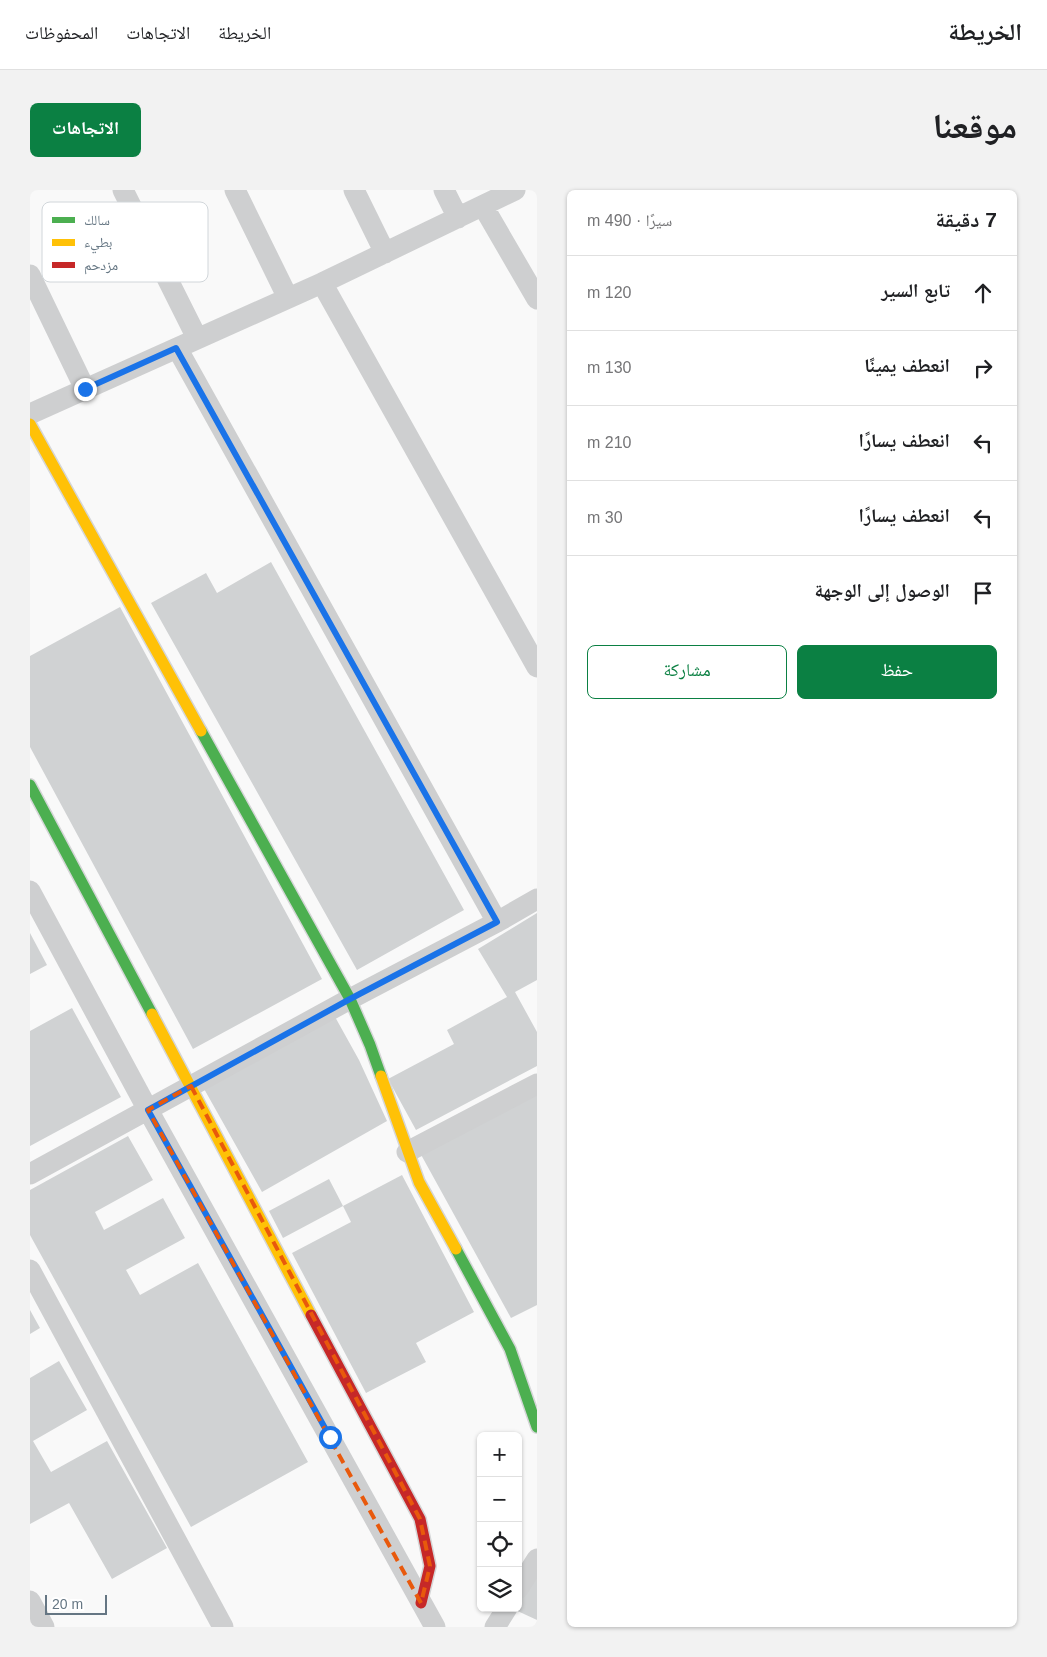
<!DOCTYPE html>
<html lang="ar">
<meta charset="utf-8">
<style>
body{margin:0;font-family:Helvetica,"Noto Naskh Arabic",sans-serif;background:#f2f2f2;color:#202124;direction:rtl}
.controls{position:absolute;right:15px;bottom:15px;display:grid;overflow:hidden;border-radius:8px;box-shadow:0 1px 4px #0004}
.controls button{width:45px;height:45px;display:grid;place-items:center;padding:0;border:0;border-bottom:1px solid #e0e0e0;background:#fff;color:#202124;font:25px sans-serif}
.scale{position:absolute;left:15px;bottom:12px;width:62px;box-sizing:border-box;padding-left:5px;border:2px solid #657683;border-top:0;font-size:14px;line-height:18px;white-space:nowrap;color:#657683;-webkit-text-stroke:4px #fff;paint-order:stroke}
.stop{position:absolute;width:15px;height:15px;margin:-11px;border:4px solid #1a73e8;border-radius:50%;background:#fff}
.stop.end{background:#1a73e8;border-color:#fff;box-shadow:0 1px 5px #0008}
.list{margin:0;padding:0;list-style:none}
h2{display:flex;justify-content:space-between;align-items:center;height:65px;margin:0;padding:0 20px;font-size:21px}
h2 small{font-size:16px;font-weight:400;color:#757577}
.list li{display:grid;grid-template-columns:32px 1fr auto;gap:15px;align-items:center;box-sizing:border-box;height:75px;padding:0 20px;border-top:1px solid #e0e0e0}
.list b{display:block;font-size:19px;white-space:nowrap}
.list em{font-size:16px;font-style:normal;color:#757577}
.actions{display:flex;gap:10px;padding:15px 20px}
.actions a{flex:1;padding:11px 0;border:1px solid #0b8043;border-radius:8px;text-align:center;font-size:18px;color:#0b8043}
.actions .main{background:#0b8043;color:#fff}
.icon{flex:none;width:28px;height:28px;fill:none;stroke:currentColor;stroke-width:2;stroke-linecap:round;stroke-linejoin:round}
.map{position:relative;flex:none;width:507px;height:1437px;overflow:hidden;direction:ltr;border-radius:8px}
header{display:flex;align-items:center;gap:30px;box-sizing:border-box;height:70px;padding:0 25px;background:#fff;border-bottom:1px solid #e0e0e0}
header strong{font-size:24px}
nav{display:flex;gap:28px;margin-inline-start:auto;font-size:18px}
.intro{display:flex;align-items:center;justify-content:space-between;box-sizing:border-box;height:120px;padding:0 30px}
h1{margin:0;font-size:35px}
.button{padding:12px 22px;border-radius:8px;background:#0b8043;color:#fff;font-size:18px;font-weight:700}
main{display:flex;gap:30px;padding:0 30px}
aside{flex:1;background:#fff;border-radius:8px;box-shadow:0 1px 4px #0004}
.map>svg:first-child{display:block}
</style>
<header>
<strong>الخريطة</strong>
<nav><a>الخريطة</a><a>الاتجاهات</a><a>المحفوظات</a></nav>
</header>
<div class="intro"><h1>موقعنا</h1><a class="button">الاتجاهات</a></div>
<main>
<aside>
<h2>7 دقيقة<small>سيرًا · 490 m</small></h2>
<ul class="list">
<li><svg class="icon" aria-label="ahead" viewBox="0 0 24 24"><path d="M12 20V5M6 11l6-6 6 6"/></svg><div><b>تابع السير</b></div><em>120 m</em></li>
<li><svg class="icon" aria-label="right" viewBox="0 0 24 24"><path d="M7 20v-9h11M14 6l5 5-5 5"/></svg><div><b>انعطف يمينًا</b></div><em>130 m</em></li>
<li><svg class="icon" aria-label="left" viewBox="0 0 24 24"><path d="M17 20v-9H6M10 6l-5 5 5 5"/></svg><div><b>انعطف يسارًا</b></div><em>210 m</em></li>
<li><svg class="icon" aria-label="left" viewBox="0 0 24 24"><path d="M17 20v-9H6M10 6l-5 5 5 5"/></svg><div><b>انعطف يسارًا</b></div><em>30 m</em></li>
<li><svg class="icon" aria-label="arrive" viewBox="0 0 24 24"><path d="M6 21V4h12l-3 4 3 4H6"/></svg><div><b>الوصول إلى الوجهة</b></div></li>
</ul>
<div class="actions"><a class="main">حفظ</a><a>مشاركة</a></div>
</aside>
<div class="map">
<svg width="507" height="1437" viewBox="0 0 507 1437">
<rect width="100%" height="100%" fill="#f9f9f9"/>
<path fill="#d0d2d3" d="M241,372L434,720L327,780L121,413L176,383L187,403Z
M90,417L292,789L163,859L0,557V466Z
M507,723V790L485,802L507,842V876L386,940L358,889L424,854L417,840L477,807L448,759Z
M0,743L17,775L0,784Z
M42,818L91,907L0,956V841Z
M304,825L329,870L357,931L232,1002L173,897Z
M507,900V1115L481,1128L389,961Z
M98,946L123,990L65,1022L74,1040L133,1008L155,1048L96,1080L110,1105L168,1073L278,1272L161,1337L0,1045V1000Z
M372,985L444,1122L386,1153L396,1172L336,1203L262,1063L321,1032L313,1016Z
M299,989L313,1016L253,1048L239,1021Z
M0,1120L10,1138L0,1144Z
M29,1171L57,1220L3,1251L21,1282L77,1251L137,1358L82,1389L39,1313L0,1334V1188Z
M504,1376L507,1377V1430L481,1418H488V1410Z"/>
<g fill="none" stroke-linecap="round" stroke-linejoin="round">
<g stroke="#d5d6d7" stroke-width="14">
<path id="fast" d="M171,541L320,809L340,855L351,886
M0,595L122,824
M426,1059L480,1159L507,1237"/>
</g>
<g stroke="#d5d6d7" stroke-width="14">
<path id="slow" d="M0,234L171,541
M122,824L281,1125
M351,886L389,992L426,1059"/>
</g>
<g stroke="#d5d6d7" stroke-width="14">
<path id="jam" d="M281,1125L390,1329L400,1376L391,1413"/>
</g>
<path stroke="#cecfd0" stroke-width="21" d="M93,0L167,148
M205,0L258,108
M324,0L355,63
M414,0L428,28
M453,16L507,109
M0,85L55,199
M292,93L507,477
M147,158L467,732
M0,224L292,93L485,0
M0,701L118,920L405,1437
M377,962L507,894
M0,984L320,809L467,732L507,709
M0,1080L193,1437
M488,1399L507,1369
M0,1411L14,1437
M465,1437L477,1418"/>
<use href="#fast" stroke="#4caf50" stroke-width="11"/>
<use href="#slow" stroke="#ffc107" stroke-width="11"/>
<use href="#jam" stroke="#c62828" stroke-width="11"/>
</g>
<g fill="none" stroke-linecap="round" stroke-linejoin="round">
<path stroke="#1a73e8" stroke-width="6" d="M55,199L146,158L467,732L320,809L118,920L300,1247"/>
</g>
<path fill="none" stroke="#e8590c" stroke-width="4" stroke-dasharray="10 6" stroke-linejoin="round" d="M161,896L390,1329L400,1376L391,1413L118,920Z"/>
<rect x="12" y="12" width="166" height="80" rx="8" fill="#fff" stroke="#d1d6da" stroke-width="1"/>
<rect x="22" y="27" width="23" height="6" fill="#4caf50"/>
<rect x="22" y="49" width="23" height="7" fill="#ffc107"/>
<rect x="22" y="72" width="23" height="6" fill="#c62828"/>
<g font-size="14" fill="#657683">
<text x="54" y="35">سالك</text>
<text x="54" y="57">بطيء</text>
<text x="54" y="80">مزدحم</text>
</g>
</svg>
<div class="controls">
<button>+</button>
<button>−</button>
<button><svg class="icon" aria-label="locate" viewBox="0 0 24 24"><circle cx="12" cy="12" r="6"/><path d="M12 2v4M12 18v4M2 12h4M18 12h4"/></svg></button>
<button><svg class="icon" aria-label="layers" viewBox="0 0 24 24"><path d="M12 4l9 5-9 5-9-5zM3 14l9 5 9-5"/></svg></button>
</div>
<div class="scale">20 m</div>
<div class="stop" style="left:300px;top:1247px"></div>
<div class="stop end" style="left:55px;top:199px"></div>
</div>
</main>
